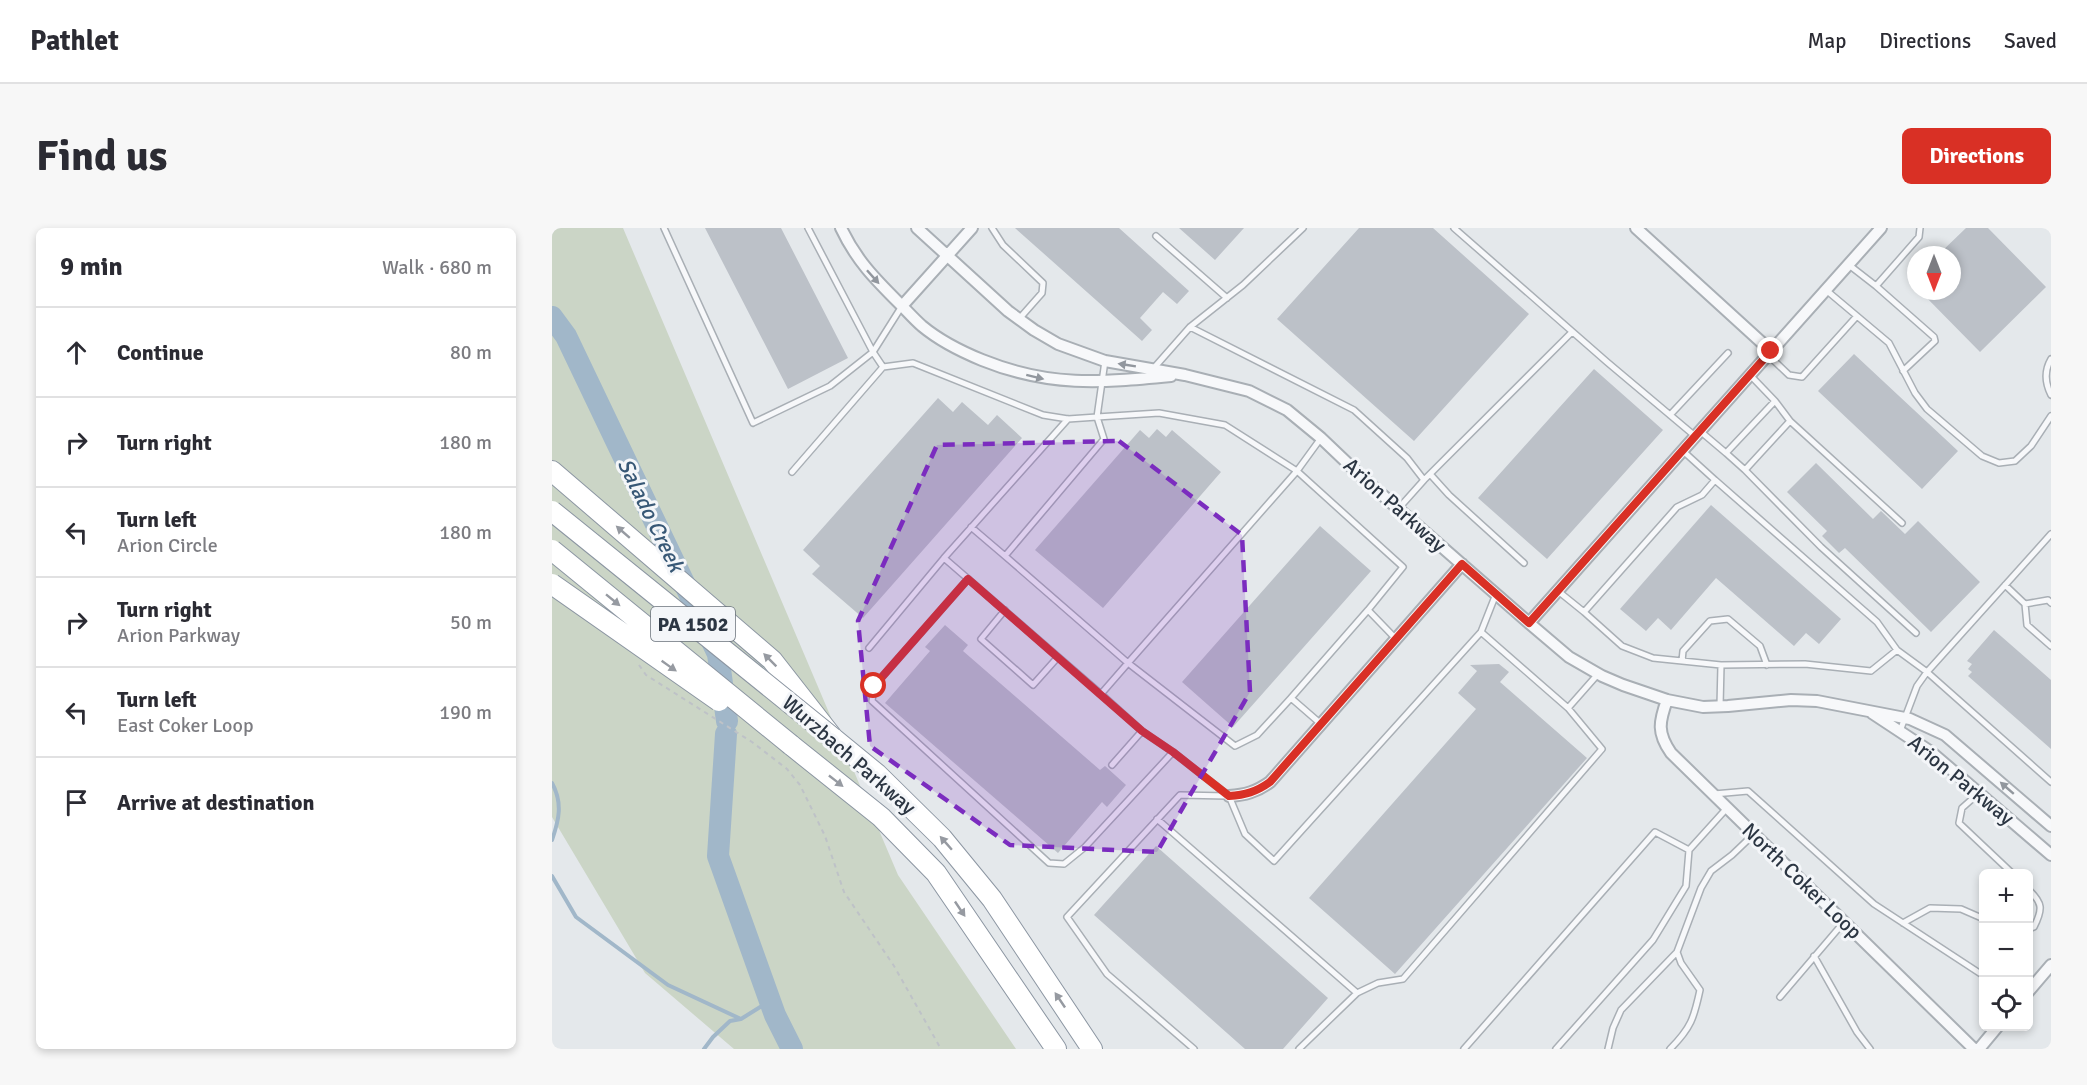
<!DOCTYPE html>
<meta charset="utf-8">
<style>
body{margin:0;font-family:Signika,sans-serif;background:#f7f7f7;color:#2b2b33}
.controls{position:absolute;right:18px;bottom:18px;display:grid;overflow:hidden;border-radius:9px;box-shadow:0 3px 9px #0003}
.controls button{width:54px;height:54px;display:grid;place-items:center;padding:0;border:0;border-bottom:2px solid #e1e1e2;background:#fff;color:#2b2b33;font:30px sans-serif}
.compass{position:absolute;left:1355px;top:18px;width:54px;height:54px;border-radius:50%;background:#fff;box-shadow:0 3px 9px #0003;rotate:180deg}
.stop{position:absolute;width:18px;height:18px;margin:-14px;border:4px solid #d93025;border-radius:50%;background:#fff}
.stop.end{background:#d93025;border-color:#fff;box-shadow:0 2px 6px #0008}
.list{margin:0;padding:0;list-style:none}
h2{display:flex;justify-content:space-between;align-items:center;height:78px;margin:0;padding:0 24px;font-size:26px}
h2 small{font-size:20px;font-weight:400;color:#7c7c81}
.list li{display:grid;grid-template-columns:39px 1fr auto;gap:18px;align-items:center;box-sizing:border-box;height:90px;padding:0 24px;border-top:2px solid #e1e1e2}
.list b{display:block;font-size:22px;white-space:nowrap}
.list p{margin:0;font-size:20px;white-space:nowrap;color:#7c7c81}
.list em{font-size:20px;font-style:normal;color:#7c7c81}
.icon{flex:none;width:33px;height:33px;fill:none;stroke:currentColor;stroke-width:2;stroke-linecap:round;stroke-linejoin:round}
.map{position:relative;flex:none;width:1499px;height:821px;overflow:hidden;border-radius:9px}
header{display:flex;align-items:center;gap:36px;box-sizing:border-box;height:84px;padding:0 30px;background:#fff;border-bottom:2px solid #e1e1e2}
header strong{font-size:28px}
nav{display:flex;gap:33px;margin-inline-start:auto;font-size:21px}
.intro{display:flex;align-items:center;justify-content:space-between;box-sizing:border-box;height:144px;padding:0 36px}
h1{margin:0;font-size:42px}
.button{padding:15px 27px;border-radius:9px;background:#d93025;color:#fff;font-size:21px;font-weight:700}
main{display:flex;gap:36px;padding:0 36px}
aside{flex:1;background:#fff;border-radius:9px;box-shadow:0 3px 9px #0003}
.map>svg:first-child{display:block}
</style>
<header>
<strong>Pathlet</strong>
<nav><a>Map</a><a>Directions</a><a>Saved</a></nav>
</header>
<div class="intro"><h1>Find us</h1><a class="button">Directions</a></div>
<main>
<aside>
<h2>9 min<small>Walk · 680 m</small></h2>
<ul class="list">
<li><svg class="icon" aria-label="ahead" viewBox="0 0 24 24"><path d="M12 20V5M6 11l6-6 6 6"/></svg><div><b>Continue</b></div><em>80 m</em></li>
<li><svg class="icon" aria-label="right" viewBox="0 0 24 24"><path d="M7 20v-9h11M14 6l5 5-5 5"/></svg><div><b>Turn right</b></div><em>180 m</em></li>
<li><svg class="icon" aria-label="left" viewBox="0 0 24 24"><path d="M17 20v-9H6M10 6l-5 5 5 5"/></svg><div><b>Turn left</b><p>Arion Circle</p></div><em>180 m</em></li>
<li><svg class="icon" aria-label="right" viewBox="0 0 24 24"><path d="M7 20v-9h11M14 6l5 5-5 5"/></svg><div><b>Turn right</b><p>Arion Parkway</p></div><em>50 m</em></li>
<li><svg class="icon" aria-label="left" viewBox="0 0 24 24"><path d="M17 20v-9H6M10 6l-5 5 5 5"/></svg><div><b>Turn left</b><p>East Coker Loop</p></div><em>190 m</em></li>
<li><svg class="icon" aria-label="arrive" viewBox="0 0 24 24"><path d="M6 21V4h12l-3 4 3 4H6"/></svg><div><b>Arrive at destination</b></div></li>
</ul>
</aside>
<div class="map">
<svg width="1499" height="821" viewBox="0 0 1499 821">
<rect width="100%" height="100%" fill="#e4e8eb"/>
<path fill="#cbd5c6" d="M0,0H71L346,647L464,821H182L93,745L0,589Z"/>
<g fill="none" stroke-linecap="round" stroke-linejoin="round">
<path stroke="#a1b7c9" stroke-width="4" d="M0,555C11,575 7,592 0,612
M0,648L24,689L116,757L189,791
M152,821L161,809L178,793L189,791L218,773"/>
<path stroke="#a1b7c9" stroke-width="22" d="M0,89L14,108L166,426L175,493
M174,506L166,628L223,787L240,821"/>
</g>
<path fill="#bcc1c8" d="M153,0H229L296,130L236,161Z
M463,0H567L637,63L625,76L611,64L588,90L600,102L590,113Z
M627,0H692L663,32Z
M807,0H881L977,86L862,213L725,91Z
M1414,0H1436L1494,59L1428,124L1368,63H1400V27H1386Z
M1302,126L1406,223L1370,261L1266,163Z
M1042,141L1111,202L995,331L926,270Z
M386,170L401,184L410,174L436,197L445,187L470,210L311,390L260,346L268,338L251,322Z
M605,201L614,209L620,202L669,244L551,380L483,322L588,202L597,210Z
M1264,235L1321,291L1329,283L1353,306L1366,293L1428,354L1379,404L1293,320L1287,325L1270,308L1275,303L1235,264Z
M1159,277L1289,391L1267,416L1254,405L1242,418L1164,350L1119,402L1106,390L1094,403L1068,381Z
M768,298L819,343L681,499L630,454Z
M393,397L416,417L411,423L548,542L553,538L574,557L555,579L550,574L506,625L333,475L378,423L373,419Z
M1442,402L1499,452V521L1416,448L1420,444L1416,441L1420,436L1415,433Z
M947,436L957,444L948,454L1035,530L843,746L757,670L924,481L906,465L925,443L918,437Z
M604,618L776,770L731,821H693L542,687Z"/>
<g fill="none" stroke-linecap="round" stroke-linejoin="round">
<g stroke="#a9afb5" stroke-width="8">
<path id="lane" d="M112,0L201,195L278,158L321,124L256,0
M440,0L451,17L491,55L490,65L467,91
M902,0L1055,134L1143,208
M604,8L675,70
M1297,37L1324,58L1367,9L1368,0
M1324,58L1382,109L1383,113L1351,143
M1274,62L1337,115L1363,165L1375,181L1430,228L1447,235L1463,233L1479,218L1499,188
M638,99L802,182L855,230L872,252
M1216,127L1237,147L1250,149L1305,88
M1499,131C1492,143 1493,155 1499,167
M331,139L321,124L350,78
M601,141L638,99L691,57L751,0
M1198,147L1223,173L1238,193L1193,242L1269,319L1364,405
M1118,187L1176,125
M516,191L392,330L549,466
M1238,193L1350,295
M1148,203L1174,225
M769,210L745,243L673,197L607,185L545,189L552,211L453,328L576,435L549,466L590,503L621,524L677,568L693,606L722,633L929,404
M1131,223L1163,252L1150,267L1125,279L1032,384L1070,418L1101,430L1169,437
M1193,242L1174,225L1223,173
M240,244L331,139L361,135L491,187L516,191L545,189L553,133
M878,246L897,267L972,335
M1163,252L1325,394L1345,422
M847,280L872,252L1020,104
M419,299L453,328
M416,351L322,458L320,473L497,635L512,636L533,619L621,524
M1453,357L1473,376L1475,397L1499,418
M1006,363L1032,384
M944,366L929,404L1016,480L1046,446
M1473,376L1496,372L1499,375
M453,382L429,411L481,457L506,429
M317,420L392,330
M1130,433L1131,423L1158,393L1176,391L1208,418L1215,437
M739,470L705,507L683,518L576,435L745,243L851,339L816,382L844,411
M1168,478L1169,437L1253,436L1319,443L1345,422L1375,444L1499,306
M769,496L739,470L816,382
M1348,503L1365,458L1375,444L1499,554
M560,537L590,503
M1427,565L1410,580L1407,595L1461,646
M1162,566L1196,563L1322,676L1432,748
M605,591L805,765L747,821
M1476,661C1491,675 1491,681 1482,699L1476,701
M1351,695L1378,680L1409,681L1432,691
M1262,728L1305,804L1318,821
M805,765L826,755L851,751L1050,521L1016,480
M1228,769L1292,694
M642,821L555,746L515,689L628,567L675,568
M912,821L1103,604L1137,622
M1004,821L1101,712L1134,658L1137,622L1175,580
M1056,821L1061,800L1069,782L1125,724L1149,660L1159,643L1180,627L1202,606
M1118,821C1139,800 1142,790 1148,762L1129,735L1125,724"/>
</g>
<g stroke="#a9afb5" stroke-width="14">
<path id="street" d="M289,0C304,32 323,51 347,75C355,83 362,91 370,98C388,113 408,123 430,132C497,159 548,155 619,148
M365,0L456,83L482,102L506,116L553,133L633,147L697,163L735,182L769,210L811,250L977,395L1017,429L1050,448L1071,457L1115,472L1151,479L1176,478L1239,472L1265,473L1358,491L1393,507L1499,598
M1084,0L1219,123
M350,78L420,0
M977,395L1329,0
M1115,472C1107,494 1105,505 1119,525L1422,821
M1320,485L1379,524L1499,627
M677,568C693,567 704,564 718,554L910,336
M1476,764L1499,737
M1427,821L1446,798"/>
</g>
<g stroke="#8c96a2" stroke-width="22">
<path id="highway" d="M0,243L220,432L281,510L325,546L390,610L440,671L540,821
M239,517L329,589L384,645L504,821"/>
</g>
<path stroke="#bec2c7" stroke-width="2" stroke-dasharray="4.5 4.5" stroke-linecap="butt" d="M87,437L94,447L200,514L235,541L248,557L273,608L292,664L342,738L389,821"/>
<use href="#lane" stroke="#f7f8fa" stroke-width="5"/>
<use href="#street" stroke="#f7f8fa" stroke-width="10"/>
<use href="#highway" stroke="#fff" stroke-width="20"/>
<g stroke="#8c96a2" stroke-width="22" stroke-linecap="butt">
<path id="highway-bridge" d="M0,283L281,510
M0,322L239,517
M0,356L167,473"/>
</g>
<use href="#highway-bridge" stroke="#fff" stroke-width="20"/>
</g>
<defs><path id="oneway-solid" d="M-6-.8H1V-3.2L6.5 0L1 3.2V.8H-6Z" transform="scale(1.5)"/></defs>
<g fill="#92979e">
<use href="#oneway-solid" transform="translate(321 49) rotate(48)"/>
<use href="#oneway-solid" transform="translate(575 137) rotate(-171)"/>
<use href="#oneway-solid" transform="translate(483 149) rotate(14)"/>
<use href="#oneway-solid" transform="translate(1455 560) rotate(-139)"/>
</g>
<g fill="#969aa1">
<use href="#oneway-solid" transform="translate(71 304) rotate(-139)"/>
<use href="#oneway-solid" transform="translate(61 372) rotate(39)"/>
<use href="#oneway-solid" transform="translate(218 432) rotate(-135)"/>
<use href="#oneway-solid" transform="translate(117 438) rotate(35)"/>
<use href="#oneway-solid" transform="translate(284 553) rotate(38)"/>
<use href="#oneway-solid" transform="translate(394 615) rotate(-131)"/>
<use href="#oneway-solid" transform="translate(408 681) rotate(56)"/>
<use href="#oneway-solid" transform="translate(508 772) rotate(-124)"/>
</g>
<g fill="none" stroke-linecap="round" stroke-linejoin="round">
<path stroke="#d93025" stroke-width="8" d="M322,458L416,351L590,503L621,524L677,568C693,567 704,564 718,554L910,336L977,395L1219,123"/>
</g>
<path fill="#7b2cbf" fill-opacity="0.2" stroke="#7b2cbf" stroke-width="4.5" stroke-dasharray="12 8" stroke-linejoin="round" d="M567,213L690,307L698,464L605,624L458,617L318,518L306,393L385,217Z"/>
<g text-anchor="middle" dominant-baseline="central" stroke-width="6" stroke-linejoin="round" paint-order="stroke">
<rect fill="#f4f6f9" stroke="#68707a" stroke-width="1.5" x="99" y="379" width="84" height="34" rx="4.5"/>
<g font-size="20" font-weight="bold" fill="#2c3643">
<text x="141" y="396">PA 1502</text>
</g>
<g font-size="21" fill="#2c3643" stroke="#f4f6f9">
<text transform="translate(843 277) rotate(42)">Arion Parkway</text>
<text transform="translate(297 527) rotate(41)">Wurzbach Parkway</text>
<text transform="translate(1409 552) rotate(39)">Arion Parkway</text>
<text transform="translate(1250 653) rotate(44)">North Coker Loop</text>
</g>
<g font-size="22" font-style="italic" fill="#385876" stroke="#f4f6f9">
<text transform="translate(99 287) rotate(64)">Salado Creek</text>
</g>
</g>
</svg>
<div class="controls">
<button>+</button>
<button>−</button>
<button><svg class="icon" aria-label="locate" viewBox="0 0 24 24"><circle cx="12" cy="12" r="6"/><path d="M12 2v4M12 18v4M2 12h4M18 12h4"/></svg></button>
</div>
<svg class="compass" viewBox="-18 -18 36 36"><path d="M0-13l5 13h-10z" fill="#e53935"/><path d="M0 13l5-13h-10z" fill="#7c7c81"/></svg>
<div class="stop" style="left:322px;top:458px"></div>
<div class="stop end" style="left:1219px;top:123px"></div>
</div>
</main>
